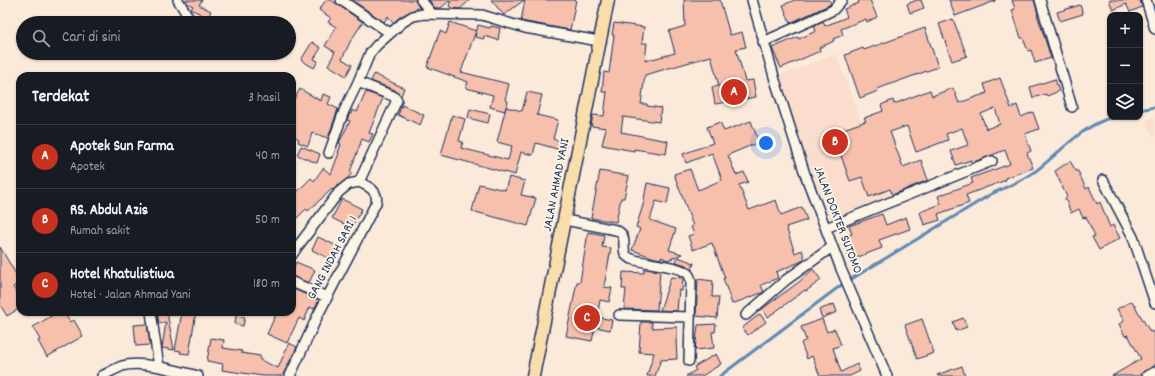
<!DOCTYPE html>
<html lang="id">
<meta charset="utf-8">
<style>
body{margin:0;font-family:Dekko,sans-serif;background:#242831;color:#f1f3f6}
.controls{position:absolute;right:12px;top:12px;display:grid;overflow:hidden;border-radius:8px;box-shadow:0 1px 3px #0004}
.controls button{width:36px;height:36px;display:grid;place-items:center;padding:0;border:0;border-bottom:1px solid #363941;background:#171b24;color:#f1f3f6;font:20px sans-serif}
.you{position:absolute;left:766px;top:143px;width:14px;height:14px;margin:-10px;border:3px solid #fff;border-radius:50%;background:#1a73e8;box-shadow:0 0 0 6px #1a73e833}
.badge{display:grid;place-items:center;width:26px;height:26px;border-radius:50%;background:#c8321e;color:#fff;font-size:13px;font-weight:700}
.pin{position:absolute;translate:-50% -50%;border:2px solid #fff;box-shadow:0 1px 4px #0006}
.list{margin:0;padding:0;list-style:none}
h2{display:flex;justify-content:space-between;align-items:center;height:52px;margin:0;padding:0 16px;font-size:17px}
h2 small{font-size:13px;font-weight:400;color:#9ea1a6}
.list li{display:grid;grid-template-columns:26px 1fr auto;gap:12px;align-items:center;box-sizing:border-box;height:64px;padding:0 16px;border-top:1px solid #363941}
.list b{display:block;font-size:15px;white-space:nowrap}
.list p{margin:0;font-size:13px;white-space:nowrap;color:#9ea1a6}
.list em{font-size:13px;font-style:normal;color:#9ea1a6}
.icon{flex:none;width:22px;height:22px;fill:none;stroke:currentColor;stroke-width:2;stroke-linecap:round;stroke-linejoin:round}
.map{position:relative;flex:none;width:1155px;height:376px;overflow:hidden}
.search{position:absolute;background:#171b24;box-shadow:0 1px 3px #0004;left:16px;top:16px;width:280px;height:44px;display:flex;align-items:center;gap:10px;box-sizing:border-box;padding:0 14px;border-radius:22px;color:#9ea1a6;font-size:15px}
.panel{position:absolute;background:#171b24;box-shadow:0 1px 3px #0004;left:16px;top:72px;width:280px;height:244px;border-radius:12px}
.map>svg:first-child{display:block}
</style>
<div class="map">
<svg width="1155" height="376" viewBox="0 0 1155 376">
<rect width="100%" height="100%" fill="#fbeada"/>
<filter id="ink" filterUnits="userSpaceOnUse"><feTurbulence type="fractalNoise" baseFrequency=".025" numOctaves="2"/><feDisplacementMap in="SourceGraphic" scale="8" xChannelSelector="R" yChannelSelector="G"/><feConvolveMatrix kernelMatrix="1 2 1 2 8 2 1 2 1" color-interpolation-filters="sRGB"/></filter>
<g filter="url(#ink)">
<path fill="#faddcc" d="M836,54L893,207L834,229L777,77Z
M1155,116V139L1145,121Z"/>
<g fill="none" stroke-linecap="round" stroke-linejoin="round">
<path stroke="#5e8ab3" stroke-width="3" d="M1140,110L1155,107
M720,376L840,286L993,193C1009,186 1022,181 1037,170C1062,151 1081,126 1113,117"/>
</g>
<path fill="#f7c0ac" stroke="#1b2f5e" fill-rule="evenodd" d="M185,0H202L199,5L211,11L208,18L191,9L193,6L187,3Z
M326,0H331L363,22L350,42L342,59L352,65L346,76L328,65L335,52L325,46L336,27L328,22L331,18L319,10Z
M352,0H415L419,7L400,17L393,23L388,16L384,22Z
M429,0H450L441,8H435Z
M451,0H470L460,9L451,8L449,6Z
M491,0H524L504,15Z
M525,0H576L570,30L521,21Z
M684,0H720L730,35L742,32L746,47L736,49L745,81L753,80L756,97L715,104L712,87L719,86L711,56L645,75L641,104H647V106L661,108L659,122L623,117L621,132L668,141L666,154L634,149V151L602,145L606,128L591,126L593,115L604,116L607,92H602L604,72L609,73L614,35H612L614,23L644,27L642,43H647L645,61L675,53L669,31L685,26Z
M795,0H830L831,3L829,5L790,23L783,5Z
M858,0H870L877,17L867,22L866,19L841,29L843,35L833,39L834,41L819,48L820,51L781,68L772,48L798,37L799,39L816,31L814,26L823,21L825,26L847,17L844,9L859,3Z
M917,0H921L924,8L910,13L907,4Z
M949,0H995V1L955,16Z
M1012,0H1034L1038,14H1037L1051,58L1035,63L1031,50L1028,51L1023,38H1021L1012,10L1015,9Z
M1109,0H1140L1142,7L1130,12L1126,4L1113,10Z
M1080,5L1083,14L1060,21L1057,12Z
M953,19L967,56L952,61L939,24Z
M450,22L476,31L461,72L509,84L505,100L508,101L505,111L490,107L493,95L466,88L468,82L427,67L440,31L446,34Z
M478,25L490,28L491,26L500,28L498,40L484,36V39L475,37Z
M925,28L938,67L877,89L878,91L860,98L845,55L863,48L864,50Z
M312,42L321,48L314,59L318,61L314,68L301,60Z
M374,74L404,88L401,96L395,90L371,81Z
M1000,78L1011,108L1017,105L1021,117L1033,112L1039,129L1025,134L1031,151L1027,153L1033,168L1005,178L1006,180L966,195L969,203L938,214L940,220L924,225L920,212L941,204L938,196L973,183L971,178L1010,164L1005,150L971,163V160L956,165L951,151L968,145L962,128L946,134L948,140L916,152L907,126L890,132L903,167L921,160L928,180L892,195L890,189L869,197L862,177L850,181L839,150L833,153L827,135L866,121L864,118L883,111L881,105L893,100L894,104L930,90L932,96L953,88L959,103L987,93L984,84ZM995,108L1000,124L986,129L981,114Z
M1055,79L1059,91L1047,96L1046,94L1033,98L1030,87Z
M300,89L321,101L323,94L331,97L328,104L338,109L328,138L312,133L308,146L298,142L299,139L292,135V103Z
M366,92L383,98L369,133L373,134L369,142L362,139L350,172L352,173L348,178L333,190L332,189L308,211L306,209L292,223V197L311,178L314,181L323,168L331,174L339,153H338L341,144L339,143L350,121L347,120L350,113L351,114L352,110L357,112Z
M527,92L542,95L537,115L558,120L553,139L566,143L564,151L536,143L533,155L521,152L515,175L441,155L452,115L465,119L459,141L463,142L461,148L508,160L512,146L497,142L506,107L522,111Z
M402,105L424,115L420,125L398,115Z
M470,109L490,114L488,123L468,118Z
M751,121L759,142L728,155L736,175L744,172L748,182L739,185L749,210L776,200L781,215L802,207L807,220L786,227L795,253L802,250L805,259L800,262L776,272L778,278L761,285L764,292L732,304L723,278H725L712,243L693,250L688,236L694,234L691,227L693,226L674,174L690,169L698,190L722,180L712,153L686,163L683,154L713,143L707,127L720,122L724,131Z
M301,146L320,154L317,163L297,155Z
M1070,161L1076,171H1078L1086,189L1089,187L1097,204L1100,202L1110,227L1113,225L1120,238L1099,250L1092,237L1095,236L1086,217L1083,218L1079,209L1071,213L1065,198L1067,197L1055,171Z
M600,171L629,176L624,198H621L616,222L591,218Z
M509,177L525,181L521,195L536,198L528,226L472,211L479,184L505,190Z
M647,183L670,188L667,204L656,201L650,220L676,229L669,250L682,254L668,260L661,257V259L655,258L632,250L640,229L636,227L645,199H644Z
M342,199L362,209L351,228L332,218Z
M882,214L886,225L906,217L910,229L879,240L882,248L850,260L842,238L852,234L849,226Z
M588,232L604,235L602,247L611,248L604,287L612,288L609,302L600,300L597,317L612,320L610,330L595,327L592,341L566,336L577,282H580Z
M318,237L341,248L334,261L312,250Z
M0,247L20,281V283L13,287L20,299V308L7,316L0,305Z
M678,257L694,263L692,270L686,265L676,262Z
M296,262L315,270L309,283L292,276V271Z
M644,269L660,271L657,310L624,309L626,289H622L623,272L644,273Z
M813,269L821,280L806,291L805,290L768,317L762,309L799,282Z
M671,277L683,278L682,291L679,290L677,311L660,310Z
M698,279L713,281L712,297H719L717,318L696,316Z
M293,289L319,300L314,309L310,307L304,321L299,318L287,343L267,334L277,312H292Z
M1132,301L1150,332L1152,331L1155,337V366L1144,371L1138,376H1112L1141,359L1128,335L1125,336L1119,324L1124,321L1117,309Z
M834,304L837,312L822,318L819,310Z
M58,312H64L70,322L74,320L83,336L47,357L38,341L40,340L33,327Z
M157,312H167L174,350L162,348L166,322L159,324Z
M182,312H196L189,354L180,353L181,351L175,350Z
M760,314L766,322L748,335L742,328Z
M236,316L245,317L243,326L235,324Z
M963,318L967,327L956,331L953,322Z
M822,319L827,332L835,329L841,345L833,348L841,372L857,364L860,371L850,376H820L812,356L807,359L801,343L806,340L801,327Z
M922,319L934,353L917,359L905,325Z
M641,322H652V328L677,327V340H676L677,359L661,360L655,376H647L654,353L639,352Z
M147,324L150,345L136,346L134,325Z
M716,324L715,332H712L714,348L695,350L698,325Z
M211,338L224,340L223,348L242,351L241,353L260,356V360L278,368L289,343L297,347L282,376H263L222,370L223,364L207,361Z
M716,354L721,364L702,376H686L696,370L694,367Z
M962,366L965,376H938L937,375Z"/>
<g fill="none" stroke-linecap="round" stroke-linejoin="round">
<g stroke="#1b2f5e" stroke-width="12">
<path id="minor" d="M178,0L192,23
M341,0L390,33
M421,0L432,14
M752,0L775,80L805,174L841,269L887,376
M1040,0L1072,107
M1146,0L1155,29
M763,42L812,20L833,10L842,0
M329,153L344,111L358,82
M1103,180L1133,237L1155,303
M359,182L397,100L393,96L358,82L370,53L377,45L403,22L413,16L424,14L482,15L525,28L599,41
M565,220L616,230C632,237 616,254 632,259C645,264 680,265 688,274C691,277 691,280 691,283L689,361
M826,228L992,161
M292,255L298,246L339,192L349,184L359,182
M292,282L327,297
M151,312L159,367
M619,315L690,317
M746,315L786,280L832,247
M102,376C108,373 115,369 122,366C142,360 178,371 198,376
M290,376L318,315L376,203C379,191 368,186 359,182
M1147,376L1155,372"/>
</g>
<g stroke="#1b2f5e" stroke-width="15">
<path id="major" d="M533,376L608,0"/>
</g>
<use href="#minor" stroke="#fcf5e5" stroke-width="9"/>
<use href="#major" stroke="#f9ddab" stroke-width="12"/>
</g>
</g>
<g text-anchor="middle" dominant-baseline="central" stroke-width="3.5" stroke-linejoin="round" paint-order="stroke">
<g font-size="13" fill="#1b2f5e" stroke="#fcf5e5">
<text transform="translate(557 185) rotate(-79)">JALAN AHMAD YANI</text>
<text transform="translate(837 220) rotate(69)">JALAN DOKTER SUTOMO</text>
<text transform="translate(333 258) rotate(-62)">GANG INDAH SARI 1</text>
</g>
</g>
</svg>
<div class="controls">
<button>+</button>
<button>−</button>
<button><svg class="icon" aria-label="layers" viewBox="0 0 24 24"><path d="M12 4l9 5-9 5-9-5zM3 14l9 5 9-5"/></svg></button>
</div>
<div class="you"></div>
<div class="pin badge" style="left:734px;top:92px">A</div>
<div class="pin badge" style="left:835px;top:142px">B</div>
<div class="pin badge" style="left:587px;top:318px">C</div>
<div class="search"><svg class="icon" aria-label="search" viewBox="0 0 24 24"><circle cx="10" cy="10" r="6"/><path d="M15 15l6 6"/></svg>Cari di sini</div>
<section class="panel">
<h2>Terdekat<small>3 hasil</small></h2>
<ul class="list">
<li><span class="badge">A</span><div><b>Apotek Sun Farma</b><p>Apotek</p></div><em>40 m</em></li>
<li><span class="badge">B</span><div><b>RS. Abdul Azis</b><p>Rumah sakit</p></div><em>50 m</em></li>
<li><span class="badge">C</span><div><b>Hotel Khatulistiwa</b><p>Hotel · Jalan Ahmad Yani</p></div><em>180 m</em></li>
</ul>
</section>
</div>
